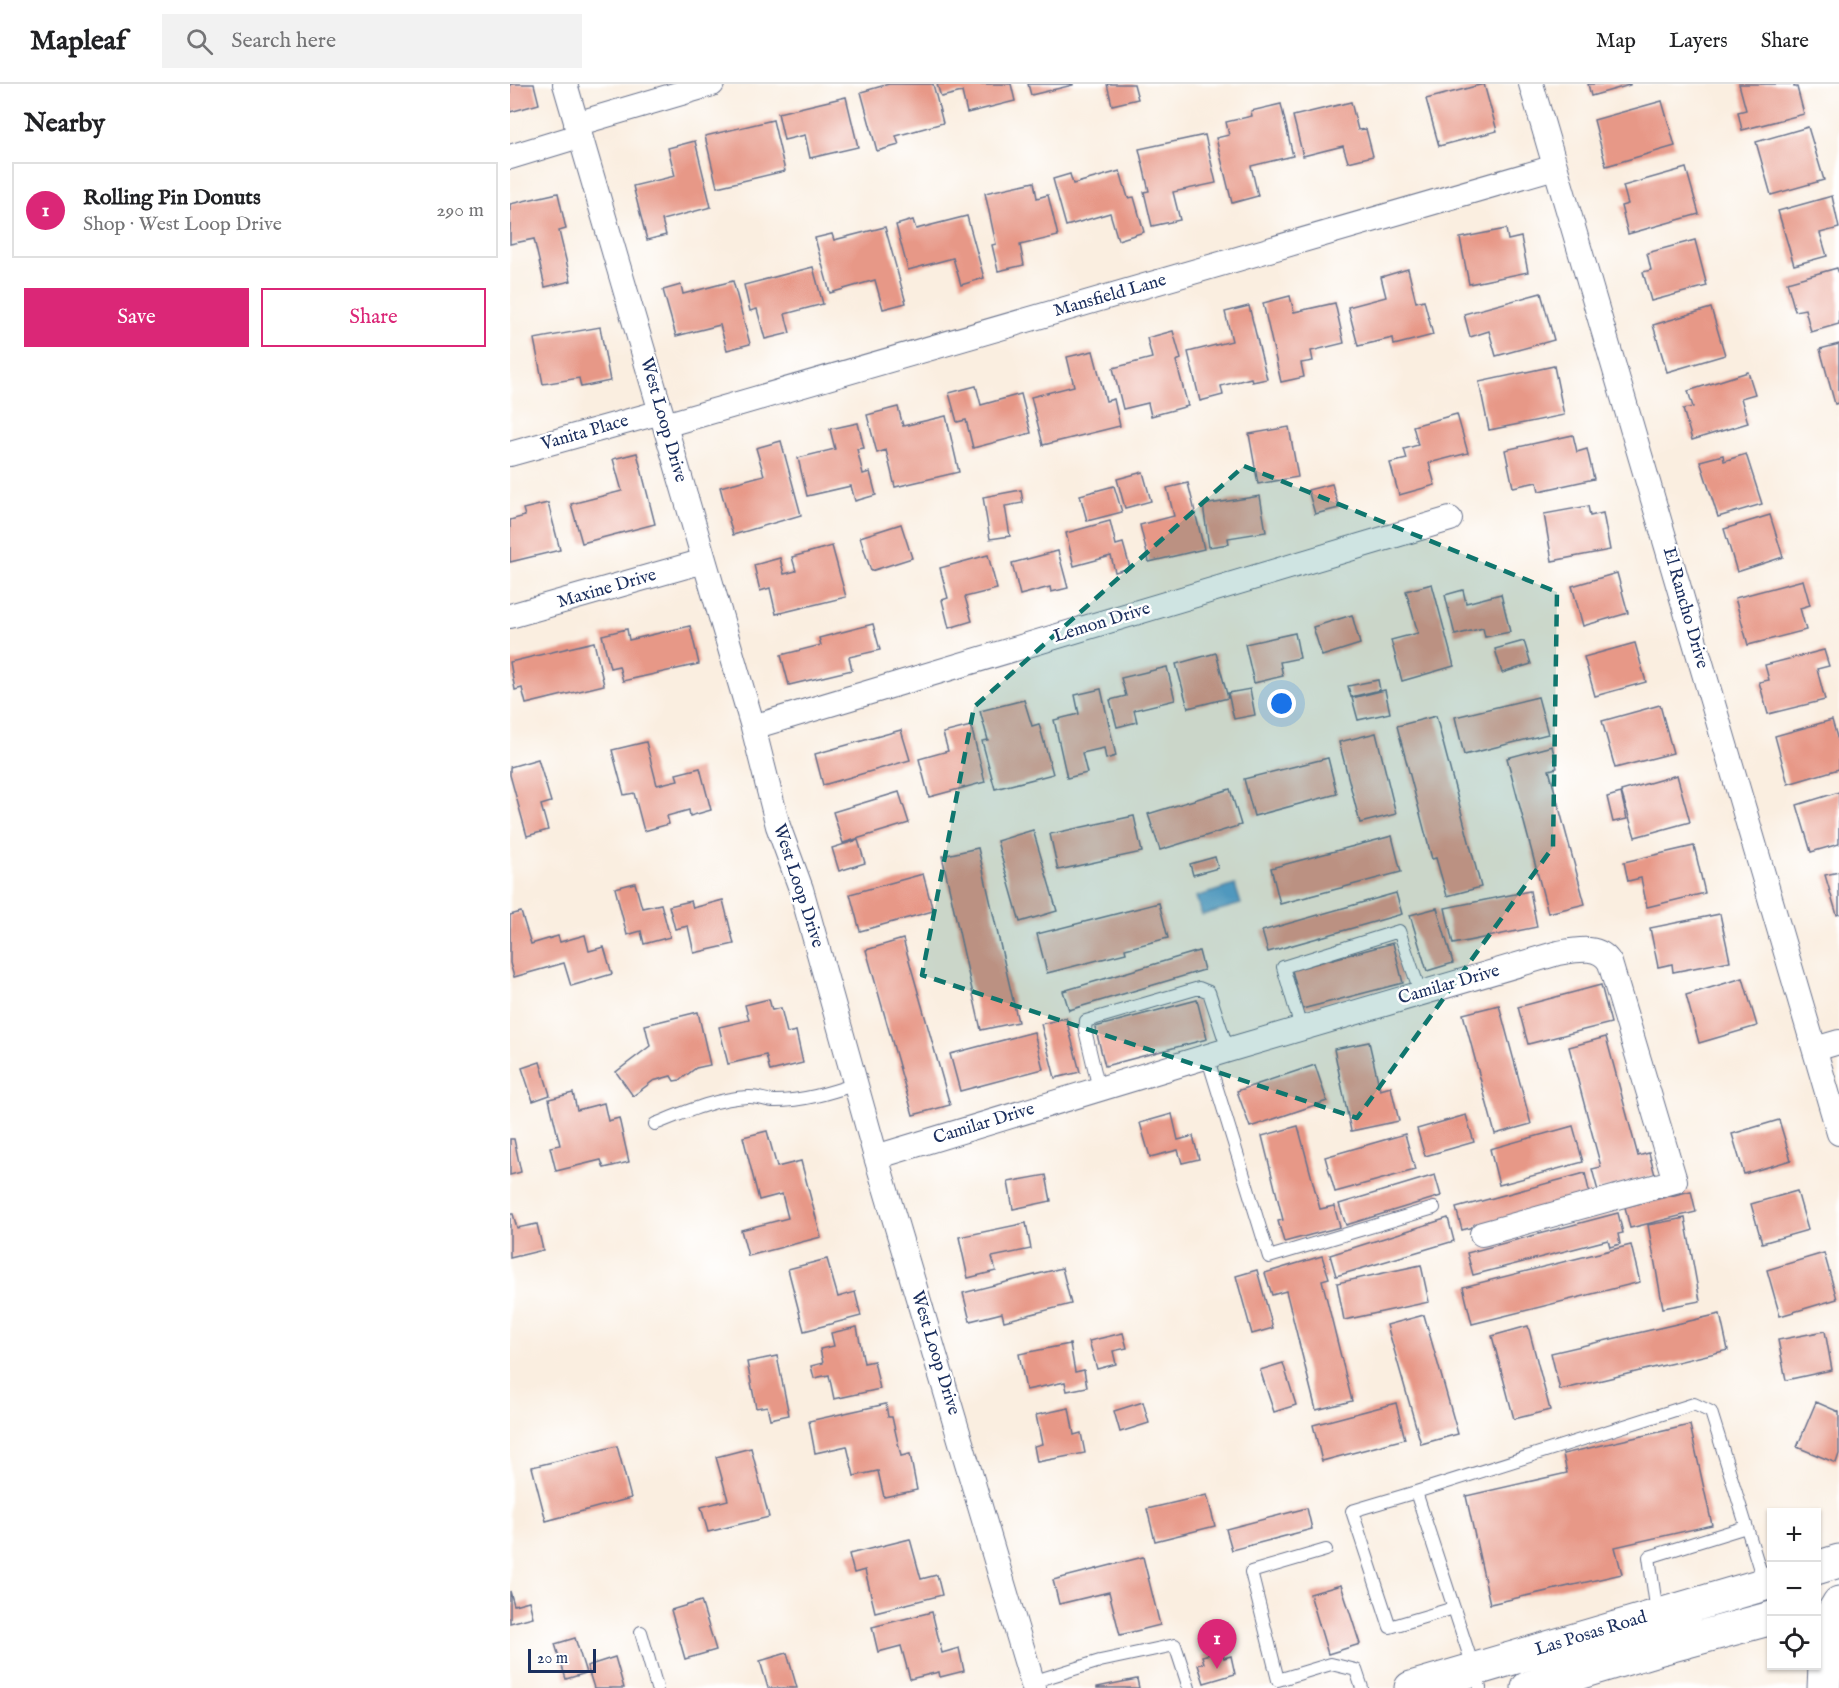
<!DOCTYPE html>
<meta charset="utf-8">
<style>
body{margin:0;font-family:"IM FELL English",serif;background:#f2f2f2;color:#202124}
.controls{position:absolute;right:18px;bottom:18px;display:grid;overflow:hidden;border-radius:0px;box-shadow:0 2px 4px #0004}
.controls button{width:54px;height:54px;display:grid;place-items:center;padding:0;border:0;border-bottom:2px solid #e0e0e0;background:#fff;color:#202124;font:30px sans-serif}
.scale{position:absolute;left:18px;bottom:15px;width:68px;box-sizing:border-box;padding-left:6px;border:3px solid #1b2f5e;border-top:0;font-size:16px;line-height:21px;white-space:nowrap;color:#1b2f5e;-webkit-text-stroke:4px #fff;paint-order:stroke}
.you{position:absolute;left:772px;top:620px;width:21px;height:21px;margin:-15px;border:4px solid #fff;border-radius:50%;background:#1a73e8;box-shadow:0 0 0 9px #1a73e833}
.badge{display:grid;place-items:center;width:39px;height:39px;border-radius:50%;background:#db2777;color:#fff;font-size:20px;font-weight:700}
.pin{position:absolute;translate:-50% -50px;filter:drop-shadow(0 2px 3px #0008)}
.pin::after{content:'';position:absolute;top:32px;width:21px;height:18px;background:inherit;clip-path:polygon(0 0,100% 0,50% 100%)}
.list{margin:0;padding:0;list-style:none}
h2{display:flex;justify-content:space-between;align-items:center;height:78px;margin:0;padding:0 24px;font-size:26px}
h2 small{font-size:20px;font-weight:400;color:#757577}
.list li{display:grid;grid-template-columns:39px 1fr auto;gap:18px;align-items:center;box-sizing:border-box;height:96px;margin:0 12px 12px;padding:0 12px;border:2px solid #e0e0e0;border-radius:0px}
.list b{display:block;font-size:22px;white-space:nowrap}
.list p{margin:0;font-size:20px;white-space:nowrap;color:#757577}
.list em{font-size:20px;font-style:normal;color:#757577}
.actions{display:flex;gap:12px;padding:18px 24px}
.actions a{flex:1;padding:14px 0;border:2px solid #db2777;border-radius:0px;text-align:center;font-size:21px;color:#db2777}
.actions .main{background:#db2777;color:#fff}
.icon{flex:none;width:33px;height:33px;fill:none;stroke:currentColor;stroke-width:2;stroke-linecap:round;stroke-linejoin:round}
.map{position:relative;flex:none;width:1329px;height:1604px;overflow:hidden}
header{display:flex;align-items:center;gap:36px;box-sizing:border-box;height:84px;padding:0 30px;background:#fff;border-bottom:2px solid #e0e0e0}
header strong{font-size:28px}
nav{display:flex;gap:33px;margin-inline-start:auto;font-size:21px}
.search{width:420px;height:54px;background:#f2f2f2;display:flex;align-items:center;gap:15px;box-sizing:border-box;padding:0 21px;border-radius:0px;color:#757577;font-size:22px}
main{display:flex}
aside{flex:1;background:#fff}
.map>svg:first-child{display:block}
</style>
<header>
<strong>Mapleaf</strong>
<div class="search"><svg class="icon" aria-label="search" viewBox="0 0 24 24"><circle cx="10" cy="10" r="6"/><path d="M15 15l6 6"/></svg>Search here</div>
<nav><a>Map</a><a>Layers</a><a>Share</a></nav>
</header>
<main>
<aside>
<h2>Nearby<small></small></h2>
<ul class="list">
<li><span class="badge">1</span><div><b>Rolling Pin Donuts</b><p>Shop · West Loop Drive</p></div><em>290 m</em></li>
</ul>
<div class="actions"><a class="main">Save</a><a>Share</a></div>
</aside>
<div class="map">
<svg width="1329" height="1604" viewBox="0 0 1329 1604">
<rect width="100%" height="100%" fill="#fff"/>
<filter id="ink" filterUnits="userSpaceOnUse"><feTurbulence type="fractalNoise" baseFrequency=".0167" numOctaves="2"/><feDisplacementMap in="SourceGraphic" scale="12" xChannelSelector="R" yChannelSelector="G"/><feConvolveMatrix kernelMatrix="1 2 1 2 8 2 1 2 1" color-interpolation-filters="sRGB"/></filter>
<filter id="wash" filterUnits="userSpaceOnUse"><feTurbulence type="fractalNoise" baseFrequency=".008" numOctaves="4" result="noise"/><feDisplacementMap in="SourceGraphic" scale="24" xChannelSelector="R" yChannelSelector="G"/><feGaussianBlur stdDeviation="1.35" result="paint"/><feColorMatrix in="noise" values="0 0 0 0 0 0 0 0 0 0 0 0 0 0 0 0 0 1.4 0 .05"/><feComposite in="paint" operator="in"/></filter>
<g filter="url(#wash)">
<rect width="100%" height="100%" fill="#faeee0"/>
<path fill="#60a0d2" stroke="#3e6898" stroke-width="1.5" d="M725,801L731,820L692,831L686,813Z"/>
<g id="blocks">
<path fill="#e79887" d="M0,0H24L29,20L0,28Z
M379,0H423L433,39L386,52L389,61L367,67L351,8Z
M427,0H501L505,17L457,29L452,8L431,13Z
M518,0H563V1L521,11Z
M597,0H624L628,15L602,21Z
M974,0L987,47L929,62L916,15Z
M1078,0H1120V1L1081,12Z
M1229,0H1284V3H1287L1294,30L1232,46L1228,28L1236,26Z
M336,13L348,63L300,74L295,51L274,56L268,29Z
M1152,17L1165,62L1096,82L1084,36Z
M841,18L848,46L856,45L863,72L838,78L833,62L793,72L783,32Z
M771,20L783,72L741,82L748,112L722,119L706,54L719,51L716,38L742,32L741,27Z
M263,36L275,87L207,103L195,52Z
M1298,43L1314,96L1261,111L1246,58Z
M695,51L706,99L663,108L670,136L642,142L634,108L639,107L629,65Z
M185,57L201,123L152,136L156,151L137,156L123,102L165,92L158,64Z
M1176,84L1189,130L1118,150L1111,122L1118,120L1113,102Z
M610,87L618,114L624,113L634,148L608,156L600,129L556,142L543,95L560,90L563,100Z
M524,98L527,114L538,111L548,152L510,161L514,181L488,187L482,161L486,160L475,109Z
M48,109L56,145L49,147L61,197L35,203L24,155L0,160V120Z
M1322,112L1329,144L1310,149L1317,172L1284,181L1268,127Z
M457,132L474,194L451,201L443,174L398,186L386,141L403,136L406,145Z
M375,143L396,219L373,225L365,196L320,209L305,154L322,150L324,156Z
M996,145L998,156L1011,153L1018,188L959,200L950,154Z
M1185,156L1197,202L1141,217L1133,188L1141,186L1137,169Z
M303,183L313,220L275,230L280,249L255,255L247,225L240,227L234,201Z
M1327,184L1329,190V240L1301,248L1295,225L1285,227L1277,198Z
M898,185L906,218L914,216L923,251L884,261L883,254L848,262L838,223L876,213L871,193Z
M223,197L240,260L217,266L210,241L166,252L153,206L171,201L173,210Z
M1031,209L1044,256L986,272L979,247L960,253L954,230Z
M780,212L784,228L825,219L834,259L801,267L803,277L791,279L794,293L771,298L753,219Z
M739,222L757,295L742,298L741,294L711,302L713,311L690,317L678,268L722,257L715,228Z
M1201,224L1215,271L1157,288L1143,241Z
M90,243L100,297L71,303L69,294L33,300L24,255Z
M663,247L671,275L666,277L678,322L641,332L638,319L613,325L603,284L642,274L637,254Z
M1329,260V319L1325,320L1310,265Z
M583,267L596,317L604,315L610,342L533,361L521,313L564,302L557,273Z
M1044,282L1054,331L979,346L969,298Z
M1238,288L1245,310L1231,314L1238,339L1182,356L1173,325L1183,323L1178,307Z
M466,302L471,321L511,310L521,349L463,364L456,336L447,338L439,309Z
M388,323L393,342L436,332L449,388L385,403L376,366L367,369L357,331Z
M947,330L958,369L919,379L925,401L889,411L880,379L897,375L894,365L908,361L903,342Z
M348,339L354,364L347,365L353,390L360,388L366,411L345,417L341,402L297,412L288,374L325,365L320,345Z
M779,343L788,393L748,400L739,350Z
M1063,351L1067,368L1077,365L1084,395L1029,407L1027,398L1003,403L995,366Z
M271,357L291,431L223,451L210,403L254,391L246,364Z
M127,369L145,440L72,459L61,420L112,407L103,375Z
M1236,370L1252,420L1208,433L1190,377L1213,371L1214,377Z
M633,388L641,417L615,424L607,395Z
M678,399L694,465L639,478L630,441L664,432L657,404Z
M822,400L829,424L805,430L798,406Z
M604,402L612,428L577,437L570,411Z
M511,406L513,419L495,422L500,452L480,455L473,413Z
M750,412L756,448L718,454L719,460L699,463L693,421Z
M38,419L50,466L0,478V436L15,432L13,425Z
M1078,422L1080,432L1093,429L1100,466L1042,477L1034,430Z
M1260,431L1273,473L1227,488L1214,445Z
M600,437L606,461L613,459L620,484L605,488L601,472L564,482L556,449Z
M391,440L402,474L361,487L350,453Z
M322,462L336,513L266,530L260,504L250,507L244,481L270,474L274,490L286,487L282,473Z
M548,467L558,504L541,508L540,503L510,511L502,479Z
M478,471L487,505L455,513L462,537L439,544L432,516L438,514L430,484Z
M1107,489L1118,529L1073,542L1062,502Z
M1293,496L1300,521L1290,524L1296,546L1238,561L1225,514Z
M922,500L944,582L892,597L881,556L908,549L896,507Z
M953,506L956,519L991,510L1000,548L975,553L973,544L945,551L935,511Z
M842,531L850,560L812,572L803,543Z
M363,540L370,566L339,573L342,586L279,601L271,571L311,561L309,554Z
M180,542L189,580L113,597L109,582L100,584L92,551L117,545L119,556Z
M785,549L790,574L770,578L773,592L744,599L735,560Z
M1014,557L1021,580L992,589L985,565Z
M84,558L94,601L16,620L12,604L5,606L0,578Z
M1125,559L1136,598L1085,612L1074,573Z
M1314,566L1319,582L1307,585L1315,616L1258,630L1249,598L1259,596L1255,581Z
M706,569L718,614L678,624L666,580Z
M657,583L665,616L624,626L627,638L607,643L600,616L616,612L611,594Z
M868,596L870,606L841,613L838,602Z
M591,605L606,672L596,675L594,664L572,669L577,689L557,694L544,636L569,630L565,611Z
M740,605L745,631L724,635L718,609Z
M875,606L880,629L848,636L842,614Z
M1028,613L1038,650L954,671L945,633Z
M514,616L522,642L529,640L543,690L485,705L472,657L478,656L470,627Z
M1150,621L1163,669L1105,684L1092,637Z
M926,632L971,803L937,812L926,774L922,775L887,642Z
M1322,636L1329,660V685L1278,700L1265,652Z
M461,642L475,698L419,713L409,675L438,667L433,649Z
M391,646L400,676L313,701L305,670Z
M866,649L886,730L850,739L829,658Z
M136,658L147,701L168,696L166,690L190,684L201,726L180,732L179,726L157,732L159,740L134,747L124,709L114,711L102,666Z
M1042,662L1047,684L1039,686L1075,820L1038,829L997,674Z
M818,674L827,710L744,732L734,695Z
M28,675L41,718L31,721L38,746L17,752L0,691V683Z
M1167,691L1180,738L1125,753L1111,707Z
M720,705L731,741L650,766L638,730Z
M389,708L399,739L333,759L323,728Z
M1329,708V760L1301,768L1287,721Z
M1111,709L1117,735L1103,738L1097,713Z
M624,732L632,768L548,786L540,750Z
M523,746L547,827L510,838L487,757Z
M882,752L891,788L770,820L761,784Z
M348,756L355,779L329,787L322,764Z
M1184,762L1195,809L1137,823L1131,794L1118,797L1114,778Z
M468,764L508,938L471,946L432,772Z
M705,773L708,784L683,791L680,780Z
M1329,788V830L1327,831L1315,791Z
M413,790L423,827L350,847L340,810Z
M125,799L132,824L151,820L160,853L134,860L131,847L117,851L105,804Z
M1020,807L1027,843L943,860L935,824Z
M886,809L892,830L758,868L752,847Z
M213,816L224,860L184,869L178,842L165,845L159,822L181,817L183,824Z
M649,819L658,854L615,865L616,869L537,889L527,850Z
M927,824L943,879L917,887L900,831Z
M11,828L21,860L48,852L50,858L75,851L79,867L94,863L102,890L61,902L54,879L4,893L0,879V831Z
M1210,830L1220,877L1163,888L1162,880L1148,883L1140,844Z
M393,855L440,1021L403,1031L356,866Z
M883,859L893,899L792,925L782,886Z
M689,867L694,886L559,926L553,907Z
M1233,894L1247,942L1189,959L1176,911Z
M1091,901L1101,939L1018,960L1008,923Z
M259,915L262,926L271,924L277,949L286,947L293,979L260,987L256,971L218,980L209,943L239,936L235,921Z
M687,916L697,955L595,982L585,943Z
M989,921L1021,1040L985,1050L953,930Z
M188,928L200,981L186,984L170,996L164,997L161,992L143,997L123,1012L106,988L140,962L135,941Z
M556,934L570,988L545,994L531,940Z
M524,948L533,985L450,1007L440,970Z
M1096,953L1128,1072L1139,1069L1145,1091L1088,1107L1082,1085L1091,1083L1059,963Z
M859,958L870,1006L881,1003L889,1037L841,1047L824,965Z
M30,978L40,1011L23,1017L12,984Z
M805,981L817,1017L740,1043L727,1007Z
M63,1009L67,1026L94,1019L98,1037L109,1034L119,1078L94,1084L91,1076L46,1087L40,1063L50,1061L39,1015Z
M662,1030L668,1056L683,1052L689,1075L672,1079L668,1066L640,1073L630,1039Z
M956,1031L964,1058L915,1072L907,1045Z
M1269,1036L1281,1076L1234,1090L1222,1050Z
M788,1042L810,1125L824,1122L830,1143L774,1158L768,1137L773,1136L752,1052Z
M1063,1042L1073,1078L989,1101L980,1065Z
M257,1047L267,1083L291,1077L311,1153L238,1172L231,1146L278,1134L272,1110L249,1116L233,1053Z
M895,1050L905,1086L825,1108L815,1073Z
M0,1055H4L11,1088L0,1091Z
M1075,1089L1080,1111L952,1146L946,1124Z
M536,1091L541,1117L503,1125L498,1098Z
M925,1091L931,1112L836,1141L829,1120Z
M1181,1107L1186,1128L1120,1144L1115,1123Z
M1287,1107L1298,1146L1252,1159L1241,1120Z
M1108,1129L1113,1149L1108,1150L1110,1160L1100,1163L1098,1156L963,1191L957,1169Z
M0,1130H3L7,1144L27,1140L33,1166L0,1174Z
M938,1134L944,1157L826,1192L820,1171Z
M1175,1134L1190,1217L1153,1224L1138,1141Z
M516,1139L521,1165L482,1173L486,1187L458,1194L449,1153Z
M1121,1161L1130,1198L962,1240L953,1203Z
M1314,1169L1327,1215L1270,1232L1257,1186Z
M812,1172L819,1194L812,1196L842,1317L806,1326L776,1207L762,1211L755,1189Z
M317,1175L328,1213L345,1208L351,1232L294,1247L278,1185Z
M911,1181L919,1218L834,1236L827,1199Z
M552,1184L561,1220L494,1237L492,1229L460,1237L453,1209Z
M747,1186L763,1244L742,1250L726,1192Z
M1210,1230L1218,1266L1050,1306L1041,1269Z
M914,1231L948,1350L911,1360L877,1241Z
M1018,1242L1040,1326L1004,1335L982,1252Z
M347,1243L354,1279L364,1277L370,1305L324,1315L319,1291L304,1294L301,1282L313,1279L310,1265L324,1262L321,1249Z
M1315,1247L1322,1286L1276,1296L1268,1256Z
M613,1249L617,1264L603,1267L606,1280L587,1285L579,1257Z
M560,1260L565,1288L574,1286L577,1303L557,1307L555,1298L516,1306L509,1270Z
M267,1272L279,1331L260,1335L257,1322L246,1324L237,1278Z
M773,1279L786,1321L764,1328L750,1286Z
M633,1318L639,1339L610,1348L604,1327Z
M1306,1318L1329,1328V1370L1326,1379L1287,1363Z
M886,1319L895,1355L812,1377L803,1341Z
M376,1320L378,1333H382L391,1372L400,1370L407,1406L374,1413L368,1387L344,1392L337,1362L305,1369L299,1337Z
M559,1324L564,1351L571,1349L575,1369L527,1378L524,1362L532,1360L526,1331Z
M1180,1341L1202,1441L1105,1463L1112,1490L980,1520L956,1412L1057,1389L1053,1370Z
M107,1362L121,1414L36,1437L22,1383Z
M241,1364L259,1433L198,1448L191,1423L218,1416L206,1373Z
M697,1411L705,1442L645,1457L637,1425Z
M797,1424L802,1445L722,1466L716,1445Z
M400,1455L411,1495L427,1491L432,1511L365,1528L355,1486L344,1489L339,1470Z
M633,1473L650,1541L610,1551L599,1508L549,1520L543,1496Z
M831,1501L850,1560L818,1570L800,1510Z
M0,1507L4,1521L19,1517L23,1533L0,1539Z
M191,1517L206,1566L175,1575L161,1526Z
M422,1528L432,1569L449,1564L454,1587L430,1593L429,1588L400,1595L391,1562L368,1568L362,1543Z
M65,1554L76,1589L56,1595L45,1560Z
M712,1567L714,1574L721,1572L725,1590L694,1599L688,1581L694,1579L692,1572Z
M277,1569L287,1604H258L250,1577Z
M105,1573L114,1604H84L77,1582Z
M627,1595L629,1604H587V1603Z"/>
</g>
</g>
<g filter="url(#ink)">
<use href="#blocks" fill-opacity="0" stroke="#69728c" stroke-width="1.5"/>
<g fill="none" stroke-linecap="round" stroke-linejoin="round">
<g stroke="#69728c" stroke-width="14">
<path id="lane" d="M791,944L773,883L889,847L911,910
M697,972L759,1173L924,1124
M589,1005L575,946L576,937L689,904L699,908L718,966
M145,1040C173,1029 207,1014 238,1013C247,1012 256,1017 265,1017C293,1017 319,1009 346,1000
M906,1408L970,1604
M816,1466L741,1488L768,1596L821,1580L846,1586L852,1604
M944,1524L880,1543L842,1427L906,1408L1184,1320L1201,1328L1254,1499
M1147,1529L1139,1473L1236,1443
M131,1548L147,1604
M522,1598L590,1577L665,1561L679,1604"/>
</g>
<g stroke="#69728c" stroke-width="26">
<path id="street" d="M55,0L243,643L268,742L291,805L366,1073L524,1604
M1021,0L1329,1049
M66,40L202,0
M0,73L69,52
M155,341L1045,83
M0,370L151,328
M0,532L194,477
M243,643L940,435
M1305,965L1329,958
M366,1073L718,966L1048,869C1066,866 1089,860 1100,879L1165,1097L972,1150"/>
</g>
<g stroke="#69728c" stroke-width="35">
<path id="secondary" d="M1306,1484L1329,1477
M901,1604L1262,1498
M1018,1604L1151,1564L1262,1534
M1314,1604L1317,1539L1329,1519"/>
</g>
<use href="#lane" stroke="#fff" stroke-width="12"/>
<use href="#street" stroke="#fff" stroke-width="24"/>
<use href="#secondary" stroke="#fff" stroke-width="33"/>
</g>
</g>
<path fill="#0f766e" fill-opacity="0.2" stroke="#0f766e" stroke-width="4.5" stroke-dasharray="12 8" stroke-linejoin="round" d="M734,382L1047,508L1043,763L847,1034L412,891L464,623Z"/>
<g text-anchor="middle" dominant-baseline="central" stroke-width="5" stroke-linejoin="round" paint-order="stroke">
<g font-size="18" fill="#1b2f5e" stroke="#fff">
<text transform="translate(600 212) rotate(-16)">Mansfield Lane</text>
<text transform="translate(153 336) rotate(74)">West Loop Drive</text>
<text transform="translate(75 349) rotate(-16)">Vanita Place</text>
<text transform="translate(97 505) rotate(-16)">Maxine Drive</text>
<text transform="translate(1175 524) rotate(74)">El Rancho Drive</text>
<text transform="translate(592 539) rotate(-17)">Lemon Drive</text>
<text transform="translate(288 802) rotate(72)">West Loop Drive</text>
<text transform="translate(939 901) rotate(-16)">Camilar Drive</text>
<text transform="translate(474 1040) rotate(-17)">Camilar Drive</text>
<text transform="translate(425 1269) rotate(73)">West Loop Drive</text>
<text transform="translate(1081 1550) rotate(-17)">Las Posas Road</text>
</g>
</g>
</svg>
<div class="controls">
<button>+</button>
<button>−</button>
<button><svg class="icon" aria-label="locate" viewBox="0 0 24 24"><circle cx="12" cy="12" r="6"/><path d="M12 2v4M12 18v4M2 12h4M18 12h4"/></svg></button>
</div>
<div class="scale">20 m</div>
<div class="you"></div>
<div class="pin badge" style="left:707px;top:1585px">1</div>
</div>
</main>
